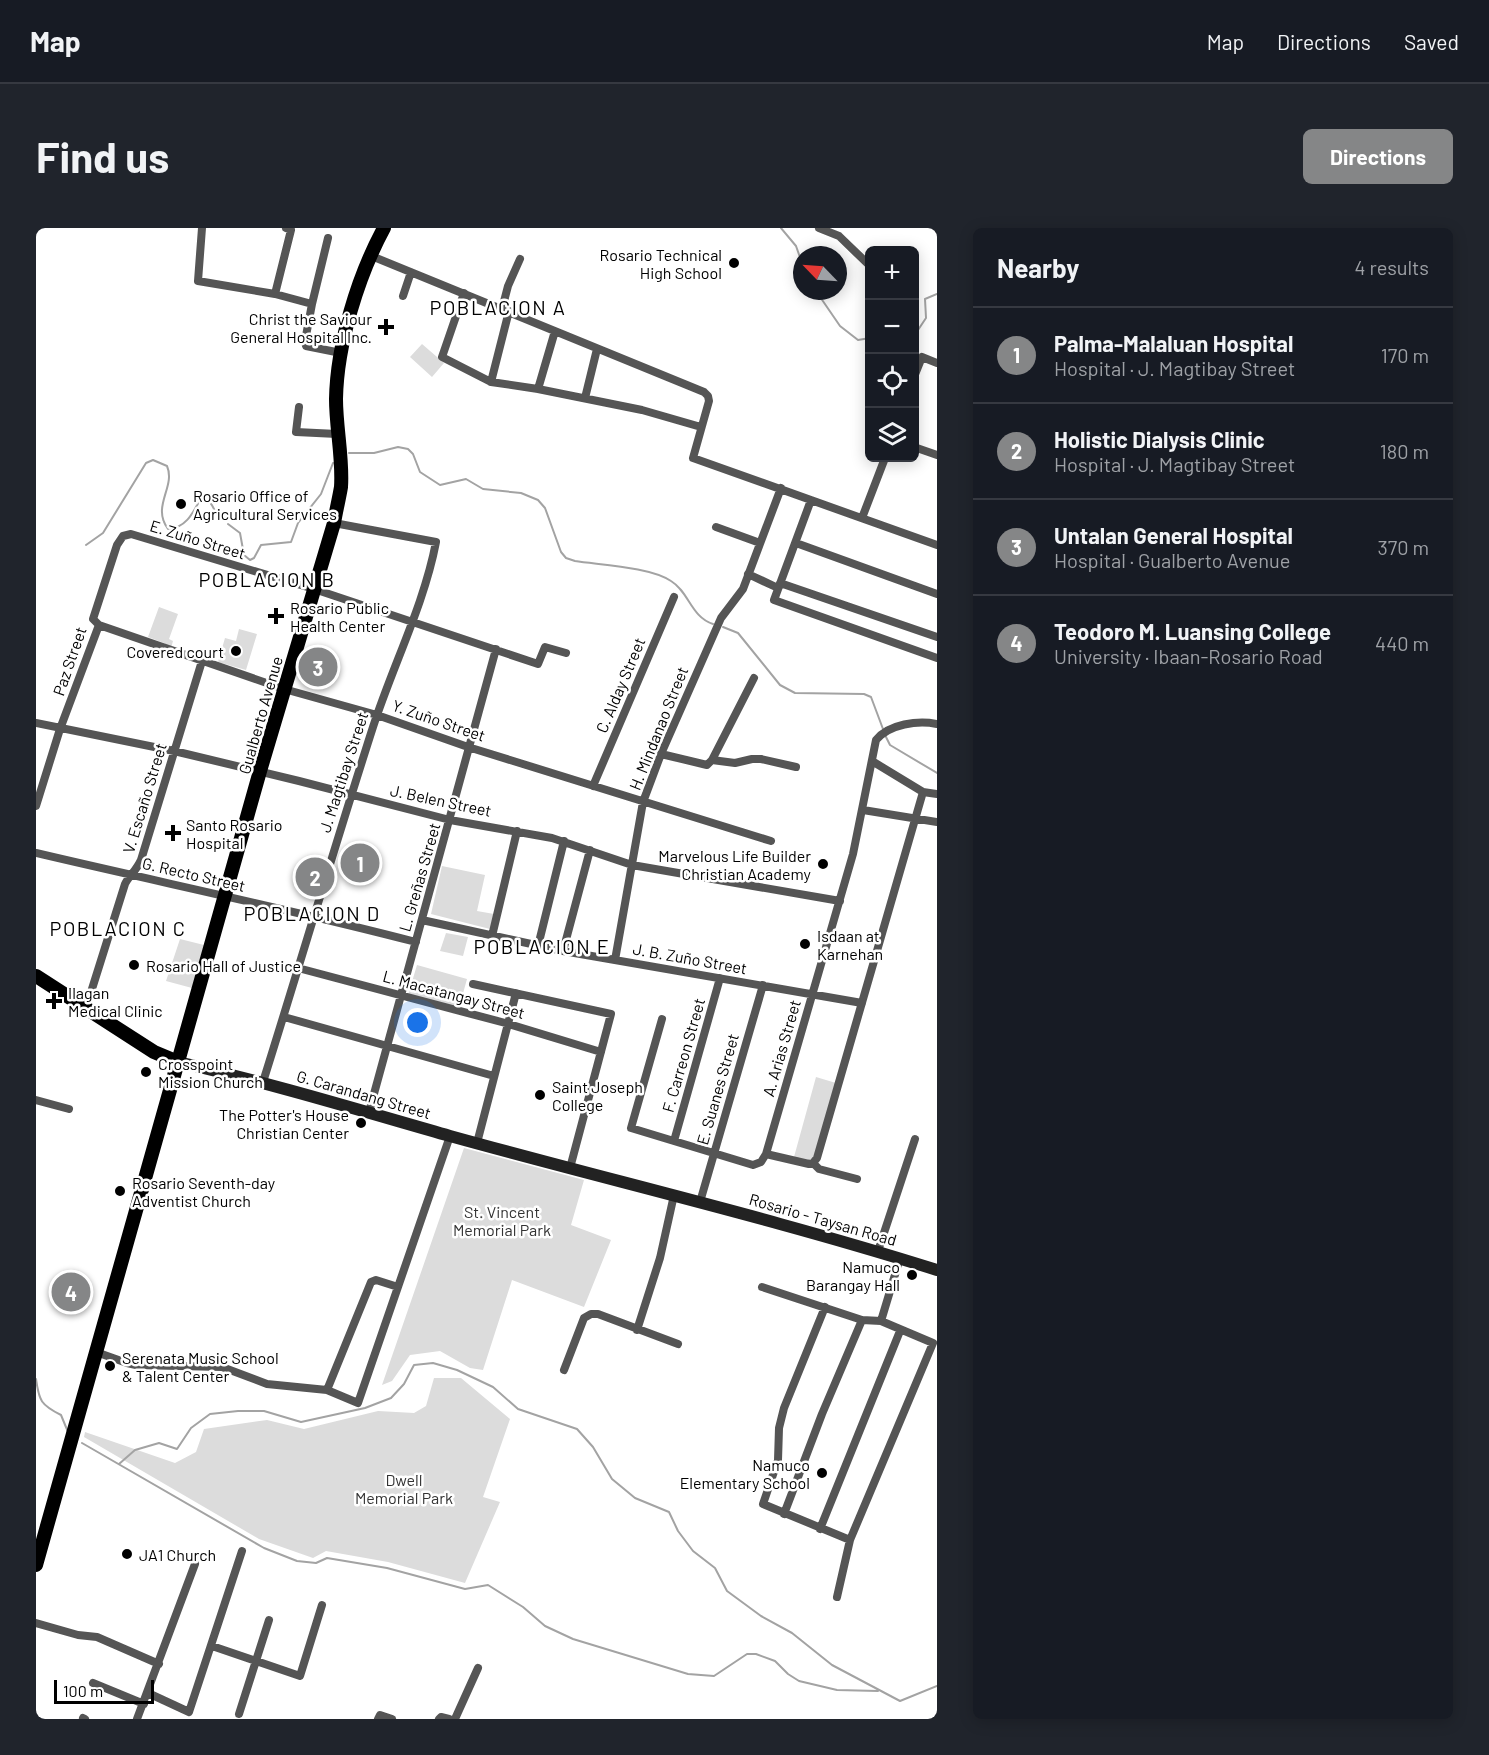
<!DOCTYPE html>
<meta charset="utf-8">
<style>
body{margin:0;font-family:Barlow,sans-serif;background:#20242c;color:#f1f3f6}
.controls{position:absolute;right:18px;top:18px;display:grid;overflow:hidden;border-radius:9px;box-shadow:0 3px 15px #0003}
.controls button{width:54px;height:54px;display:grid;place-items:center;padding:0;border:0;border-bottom:2px solid #363941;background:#171b24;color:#f1f3f6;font:30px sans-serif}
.compass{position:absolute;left:757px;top:18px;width:54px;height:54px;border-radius:50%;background:#171b24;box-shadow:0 3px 15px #0003;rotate:295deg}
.scale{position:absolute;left:18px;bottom:15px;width:100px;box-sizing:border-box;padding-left:6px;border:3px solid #000;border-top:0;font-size:16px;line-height:21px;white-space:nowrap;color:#000;-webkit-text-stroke:4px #fff;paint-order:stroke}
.you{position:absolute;left:382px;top:795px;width:21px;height:21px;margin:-15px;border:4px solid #fff;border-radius:50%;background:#1a73e8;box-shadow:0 0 0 9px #1a73e833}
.badge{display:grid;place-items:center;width:39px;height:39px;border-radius:50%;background:#858687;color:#fff;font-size:20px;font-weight:700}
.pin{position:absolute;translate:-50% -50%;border:3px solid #fff;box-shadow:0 2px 6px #0006}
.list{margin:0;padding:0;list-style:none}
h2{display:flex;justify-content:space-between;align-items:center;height:78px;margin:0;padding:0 24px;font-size:26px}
h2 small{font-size:20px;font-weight:400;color:#9ea1a6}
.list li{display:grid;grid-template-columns:39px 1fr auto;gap:18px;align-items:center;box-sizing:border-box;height:96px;padding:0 24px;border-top:2px solid #363941}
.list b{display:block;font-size:22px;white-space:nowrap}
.list p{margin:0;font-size:20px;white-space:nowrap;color:#9ea1a6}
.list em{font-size:20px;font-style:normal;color:#9ea1a6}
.icon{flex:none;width:33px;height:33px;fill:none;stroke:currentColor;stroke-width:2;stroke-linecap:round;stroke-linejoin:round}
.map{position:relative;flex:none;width:901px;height:1491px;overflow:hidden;border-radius:9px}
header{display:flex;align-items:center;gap:36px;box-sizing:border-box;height:84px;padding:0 30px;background:#171b24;border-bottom:2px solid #363941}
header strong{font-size:28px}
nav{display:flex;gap:33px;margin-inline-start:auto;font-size:21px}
.intro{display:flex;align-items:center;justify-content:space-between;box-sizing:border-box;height:144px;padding:0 36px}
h1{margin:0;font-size:42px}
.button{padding:15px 27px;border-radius:9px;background:#858687;color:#fff;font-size:21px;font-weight:700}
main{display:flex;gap:36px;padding:0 36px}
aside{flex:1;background:#171b24;border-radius:9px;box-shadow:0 3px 15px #0003}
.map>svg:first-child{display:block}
</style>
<header>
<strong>Map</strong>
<nav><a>Map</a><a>Directions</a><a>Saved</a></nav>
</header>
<div class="intro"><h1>Find us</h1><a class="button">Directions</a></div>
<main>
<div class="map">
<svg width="901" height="1491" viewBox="0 0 901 1491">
<rect width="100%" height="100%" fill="#fff"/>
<path fill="#dcdcdc" d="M386,116L408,135L396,149L374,129Z
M123,379L142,386L133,411L137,413L135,420L128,415L112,409Z
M203,401L221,406L210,442L182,434L189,410L200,413Z
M406,638L449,647L441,683L458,686L454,701L395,686Z
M410,705L432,709L427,728L404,723Z
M144,711L168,717L156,760L130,753Z
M381,737L431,751L423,780L372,767Z
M780,849L800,855L778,929L773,933L758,929Z
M428,920L548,952L535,997L575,1012L548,1079L476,1052L447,1142L434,1140L404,1123L374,1127L356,1153L346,1157Z
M398,1150H425L474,1191L447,1269L464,1274L429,1355L352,1334L290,1323L277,1330L223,1311L48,1209L49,1204L139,1235L160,1224L168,1201L231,1192L268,1201L342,1183L378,1185L390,1178Z"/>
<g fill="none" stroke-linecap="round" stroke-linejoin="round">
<path stroke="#a3a3a3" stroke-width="2" d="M745,0L760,18L766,35
M780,63L804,98L822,112L834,110
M878,108L890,90L889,71L901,66
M313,225H338L362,219L372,221L377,226L384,244L404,257L430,251L447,261L485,265L502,272L509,280L525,324L530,330L539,333C565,337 615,339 635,353C653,364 655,389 677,396
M192,296L204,305L208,327L214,332L218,330L225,317L255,314L262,295L285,266L297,235
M50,317L67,305L110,235L117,232L131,238C140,259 115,278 132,301C150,300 157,285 165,270L168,269C177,273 178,285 185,292
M687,399L702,405L744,457L759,465L828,466L835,469L847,501
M849,507L854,517L901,545
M0,1151C3,1173 5,1177 25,1187L32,1204
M46,1215L228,1320L261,1333L280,1335L291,1330L351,1340L429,1361L452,1357L487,1379L509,1398L537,1411L652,1446L678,1448L711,1426H720L739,1433L752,1446L763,1453L801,1462L842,1463
M83,1236L99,1222L123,1215L141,1221L155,1200L174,1186L202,1183H228L265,1194L329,1180L355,1170L368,1156L378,1137L397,1135L421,1142L457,1159L482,1181L541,1201L557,1219L576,1251L599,1270L633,1284L642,1303L657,1323L679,1340L691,1363L725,1388L756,1405L796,1437L864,1473L901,1458"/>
<path stroke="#555" stroke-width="8" d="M166,0L162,53L239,66L276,76
M783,0L803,8L834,38
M292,10L276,76L269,113L270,118L305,125
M333,27L668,164L672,168L673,173L657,230L901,317
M428,65L406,129L455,154L502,161L606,182L665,199
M239,66L255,2L250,0
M367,68L375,44
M466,81L472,58L484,31
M878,149L886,129L901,135
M455,154L473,83
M502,161L519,103
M549,170L561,121
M263,179L260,204L301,206
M878,219L901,227
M775,272L738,372L901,430
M826,290L849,230
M680,299L724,315
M760,315L901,366
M712,346L742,360
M744,355L901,409
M63,397L248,461L341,487L432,519L735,613
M63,397L57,391L81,317L87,308L95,306L278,361L502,436L509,419L530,425
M0,495L138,523L263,553L414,592L516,610L596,637L804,673
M625,526L671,537L676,532L718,450
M676,532L699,535L716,531H725L760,539
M836,533L887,564L901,566
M557,558L638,369
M0,578L24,501L63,397
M827,582L901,594
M0,625C127,655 254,681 380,714
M386,692L527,723L826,775
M456,708L481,603
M502,718L528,613
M527,723L554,622
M579,732L607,574L625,526L685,390L707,361L745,260
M262,740L473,796L565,824
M437,756L575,786L534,940
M50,780L89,656C93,648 100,643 105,632L166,433
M248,789L458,848
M626,791L595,900L717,937L725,934L730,926L817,626L840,512C853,496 882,492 901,496
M227,854C264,736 299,617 337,499C357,437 388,377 400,314L298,295
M0,872L33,881
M333,884L460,421
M638,913L684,750
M441,915L480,765
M730,926L773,936L777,935L781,930L887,564
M777,935L783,941L821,951
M664,974L727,757
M842,1023L879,911
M726,1059L826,1092L845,1093L897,1115L814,1312L801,1369
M789,1079L748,1180L743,1200L742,1232L727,1276L814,1312
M845,1093L864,1030
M601,1102L624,1030L638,967
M60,1124L91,1135L100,1137L186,1139L231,1156L291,1162L322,1175L414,908
M528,1142L548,1090L555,1086H562L642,1116
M291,1162L335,1054L340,1052L362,1059
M748,1286L786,1186L826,1092
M784,1301L864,1103
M0,1395L42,1407L61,1409L123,1436
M176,1418L264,1448L286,1377
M57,1455L108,1476
M112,1465L153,1484L206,1323
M203,1486L233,1392
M47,1490L49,1491
M101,1491L159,1336
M342,1491L344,1487L356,1491
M403,1491L405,1489L413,1491
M419,1491L442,1440"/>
<path stroke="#222" stroke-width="12" d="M142,834C234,855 323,882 414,908C576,953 740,991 901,1042"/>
<path stroke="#000" stroke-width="14" d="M0,748L118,824L142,834
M0,1337L224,543L298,295C300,283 303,271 305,259C307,230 300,200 300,171C301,116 322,48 348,0"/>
</g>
<g fill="#000" stroke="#fff" stroke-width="2">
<circle cx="698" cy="35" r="6"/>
<path d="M347 90h6v6h6v6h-6v6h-6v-6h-6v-6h6z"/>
<circle cx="145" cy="276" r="6"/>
<path d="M237 379h6v6h6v6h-6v6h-6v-6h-6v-6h6z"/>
<circle cx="200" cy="423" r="6"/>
<path d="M134 596h6v6h6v6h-6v6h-6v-6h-6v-6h6z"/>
<circle cx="787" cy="636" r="6"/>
<circle cx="769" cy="716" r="6"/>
<circle cx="98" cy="737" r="6"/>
<path d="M15 764h6v6h6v6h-6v6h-6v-6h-6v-6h6z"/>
<circle cx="110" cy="844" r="6"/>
<circle cx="504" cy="867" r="6"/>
<circle cx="325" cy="895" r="6"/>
<circle cx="84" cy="963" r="6"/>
<circle cx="876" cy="1047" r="6"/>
<circle cx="74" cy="1138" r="6"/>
<circle cx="786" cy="1245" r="6"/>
<circle cx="91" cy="1326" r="6"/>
</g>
<g text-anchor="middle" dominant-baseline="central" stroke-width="5" stroke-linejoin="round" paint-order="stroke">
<g font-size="16" fill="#000" stroke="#fff" text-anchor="start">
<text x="686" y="26" text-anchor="end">Rosario Technical<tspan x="686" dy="18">High School</tspan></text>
<text x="336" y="90" text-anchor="end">Christ the Saviour<tspan x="336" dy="18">General Hospital Inc.</tspan></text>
<text x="157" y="267">Rosario Office of<tspan x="157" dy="18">Agricultural Services</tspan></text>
<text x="254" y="379">Rosario Public<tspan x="254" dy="18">Health Center</tspan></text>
<text x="188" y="423" text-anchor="end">Covered court</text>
<text x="150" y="596">Santo Rosario<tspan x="150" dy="18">Hospital</tspan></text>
<text x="775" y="627" text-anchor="end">Marvelous Life Builder<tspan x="775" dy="18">Christian Academy</tspan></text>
<text x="781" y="707">Isdaan at<tspan x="781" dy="18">Karnehan</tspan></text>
<text x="110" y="737">Rosario Hall of Justice</text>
<text x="32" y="764">Ilagan<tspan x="32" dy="18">Medical Clinic</tspan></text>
<text x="122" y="835">Crosspoint<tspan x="122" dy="18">Mission Church</tspan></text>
<text x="516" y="858">Saint Joseph<tspan x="516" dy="18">College</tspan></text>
<text x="313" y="886" text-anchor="end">The Potter's House<tspan x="313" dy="18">Christian Center</tspan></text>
<text x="96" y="954">Rosario Seventh-day<tspan x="96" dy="18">Adventist Church</tspan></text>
<text x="864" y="1038" text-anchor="end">Namuco<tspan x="864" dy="18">Barangay Hall</tspan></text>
<text x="86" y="1129">Serenata Music School<tspan x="86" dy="18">&amp; Talent Center</tspan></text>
<text x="774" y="1236" text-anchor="end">Namuco<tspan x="774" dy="18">Elementary School</tspan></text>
<text x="103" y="1326">JA1 Church</text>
</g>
<g font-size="16" fill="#000" stroke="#fff">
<text transform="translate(162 311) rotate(17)">E. Zuño Street</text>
<text transform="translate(33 433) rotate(-71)">Paz Street</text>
<text transform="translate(584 457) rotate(-67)">C. Alday Street</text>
<text transform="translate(224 487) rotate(-74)">Gualberto Avenue</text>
<text transform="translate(403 492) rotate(19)">Y. Zuño Street</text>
<text transform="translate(622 500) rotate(-68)">H. Mindanao Street</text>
<text transform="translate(307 544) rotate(-72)">J. Magtibay Street</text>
<text transform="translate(108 570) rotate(-73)">V. Escaño Street</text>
<text transform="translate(405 572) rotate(12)">J. Belen Street</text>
<text transform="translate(158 646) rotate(13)">G. Recto Street</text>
<text transform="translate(383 649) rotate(-74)">L. Greñas Street</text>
<text transform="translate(654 730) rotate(10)">J. B. Zuño Street</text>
<text transform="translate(418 766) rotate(15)">L. Macatangay Street</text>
<text transform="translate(745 820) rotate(-74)">A. Arias Street</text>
<text transform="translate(647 827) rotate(-74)">F. Carreon Street</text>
<text transform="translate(681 861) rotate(-74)">E. Suanes Street</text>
<text transform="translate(328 866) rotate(16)">G. Carandang Street</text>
<text transform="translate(787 991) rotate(16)">Rosario - Taysan Road</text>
</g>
<g font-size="16" fill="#333" stroke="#fff">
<text x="466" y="983">St. Vincent<tspan x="466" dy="18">Memorial Park</tspan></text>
<text x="368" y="1251">Dwell<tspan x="368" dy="18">Memorial Park</tspan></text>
</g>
<g font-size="20" letter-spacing="1.5" fill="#000" stroke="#fff">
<text x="462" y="79">POBLACION A</text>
<text x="231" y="351">POBLACION B</text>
<text x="276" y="685">POBLACION D</text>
<text x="82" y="700">POBLACION C</text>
<text x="506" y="718">POBLACION E</text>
</g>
</g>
</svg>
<div class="controls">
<button>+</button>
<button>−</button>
<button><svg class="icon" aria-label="locate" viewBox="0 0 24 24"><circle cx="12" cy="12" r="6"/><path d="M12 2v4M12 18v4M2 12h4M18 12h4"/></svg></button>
<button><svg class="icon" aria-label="layers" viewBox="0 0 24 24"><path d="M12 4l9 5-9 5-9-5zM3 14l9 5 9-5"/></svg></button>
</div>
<svg class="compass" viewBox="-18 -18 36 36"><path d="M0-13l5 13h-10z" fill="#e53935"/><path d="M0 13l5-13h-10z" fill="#9ea1a6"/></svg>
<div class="scale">100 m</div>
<div class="you"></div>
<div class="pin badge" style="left:324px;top:635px">1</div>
<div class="pin badge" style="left:279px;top:649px">2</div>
<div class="pin badge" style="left:282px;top:439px">3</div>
<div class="pin badge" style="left:35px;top:1064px">4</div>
</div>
<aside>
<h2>Nearby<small>4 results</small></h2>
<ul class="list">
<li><span class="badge">1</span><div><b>Palma-Malaluan Hospital</b><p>Hospital · J. Magtibay Street</p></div><em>170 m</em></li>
<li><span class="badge">2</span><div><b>Holistic Dialysis Clinic</b><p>Hospital · J. Magtibay Street</p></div><em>180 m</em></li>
<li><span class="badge">3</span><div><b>Untalan General Hospital</b><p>Hospital · Gualberto Avenue</p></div><em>370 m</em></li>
<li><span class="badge">4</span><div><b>Teodoro M. Luansing College</b><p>University · Ibaan-Rosario Road</p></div><em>440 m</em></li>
</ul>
</aside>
</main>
